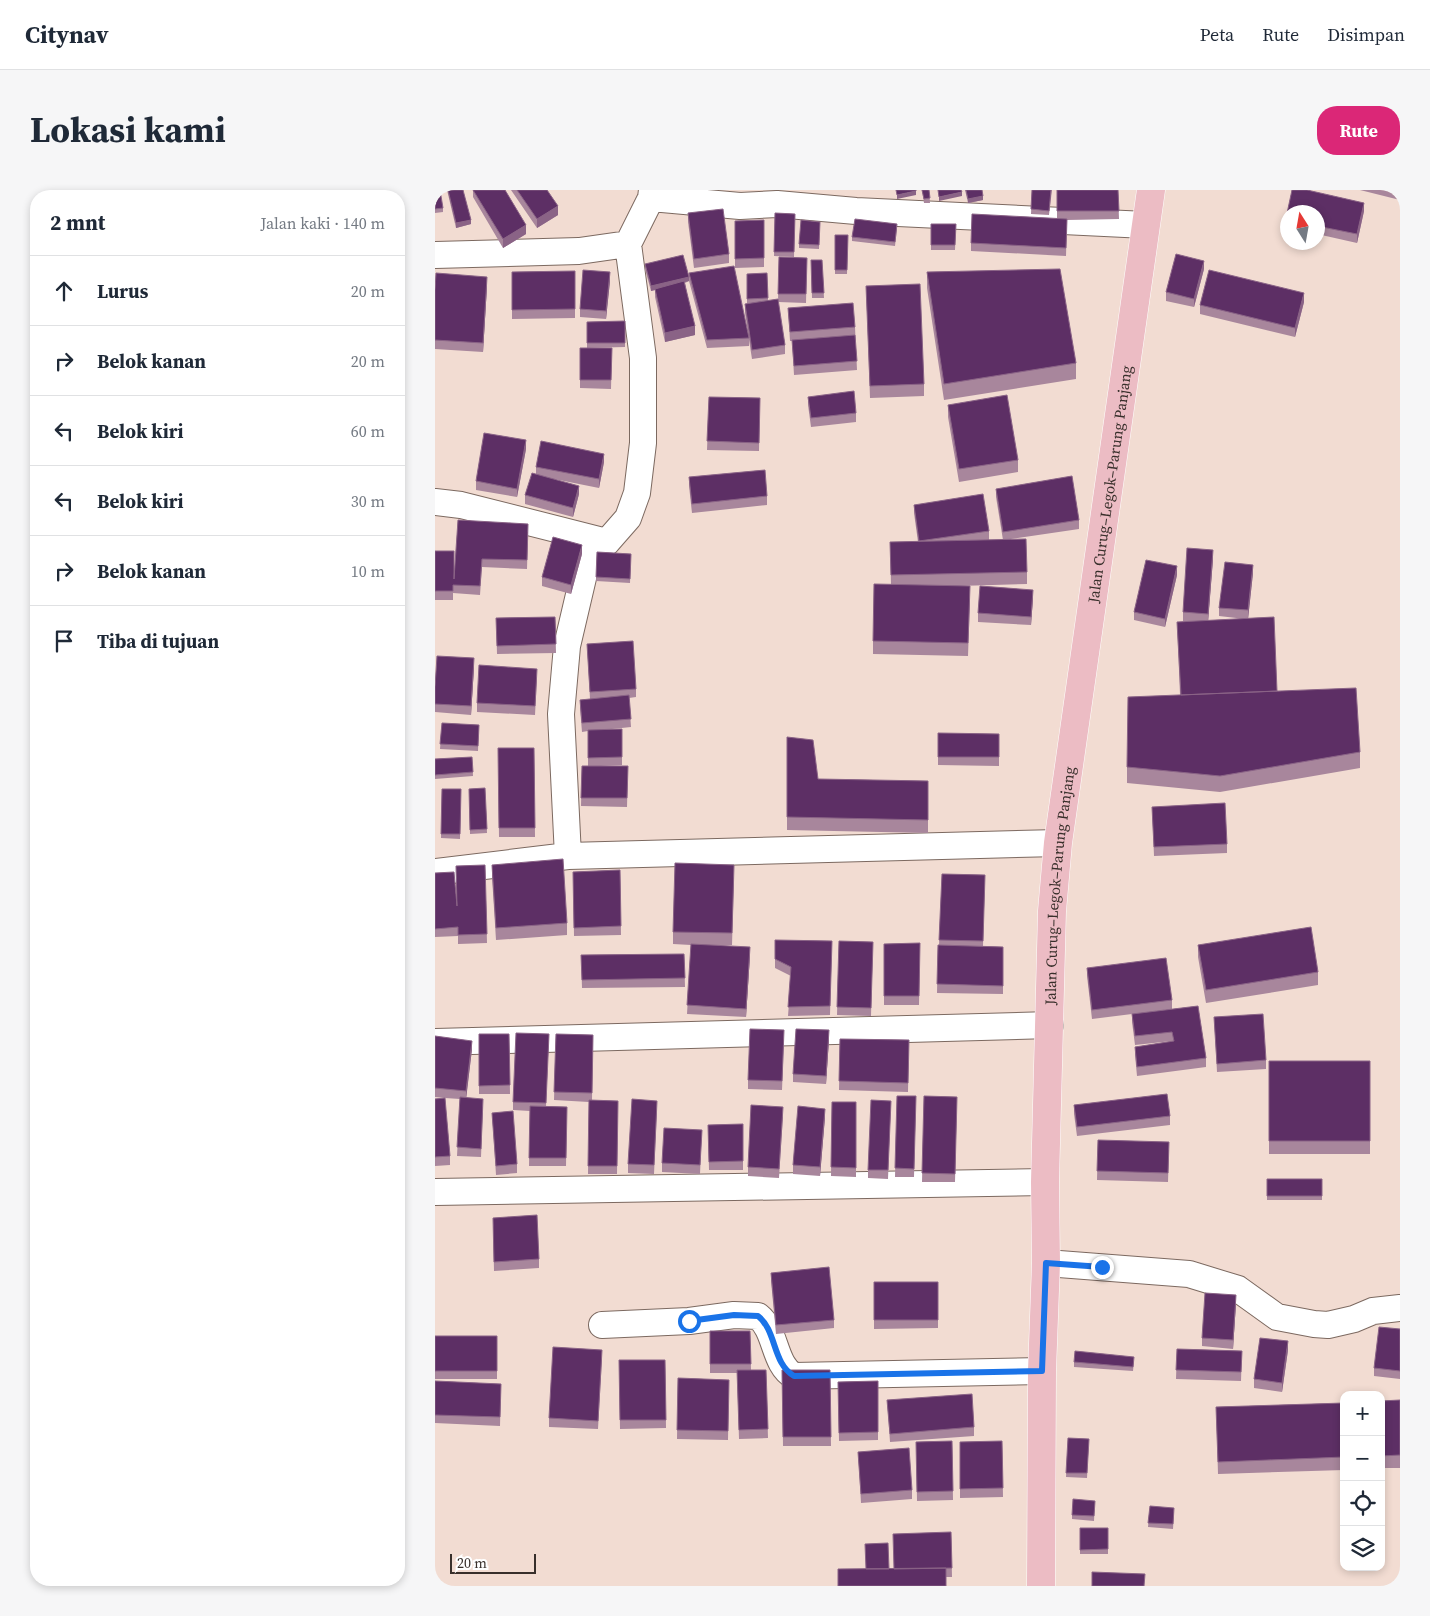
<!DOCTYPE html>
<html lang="id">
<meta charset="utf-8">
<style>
body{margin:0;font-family:"Source Serif 4",serif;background:#f6f6f7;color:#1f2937}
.controls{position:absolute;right:15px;bottom:15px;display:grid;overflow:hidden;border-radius:10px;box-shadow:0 2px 8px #0003}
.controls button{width:45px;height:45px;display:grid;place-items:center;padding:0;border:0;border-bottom:1px solid #e0e1e3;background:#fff;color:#1f2937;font:25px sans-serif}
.compass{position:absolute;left:845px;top:15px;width:45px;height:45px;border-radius:50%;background:#fff;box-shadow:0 2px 8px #0003;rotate:349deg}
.scale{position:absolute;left:15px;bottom:12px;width:86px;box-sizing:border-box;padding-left:5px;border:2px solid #382f2b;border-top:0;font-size:14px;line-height:18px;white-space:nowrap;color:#382f2b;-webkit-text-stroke:4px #fff;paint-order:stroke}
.stop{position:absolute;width:15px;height:15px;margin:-11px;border:4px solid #1a73e8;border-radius:50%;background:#fff}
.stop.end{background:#1a73e8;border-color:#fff;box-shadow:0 1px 5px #0008}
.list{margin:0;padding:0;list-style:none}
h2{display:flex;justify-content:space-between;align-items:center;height:65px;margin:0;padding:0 20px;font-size:21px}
h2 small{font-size:16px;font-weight:400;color:#747a83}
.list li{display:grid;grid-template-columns:32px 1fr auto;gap:15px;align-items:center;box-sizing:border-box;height:70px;padding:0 20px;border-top:1px solid #e0e1e3}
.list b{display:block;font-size:19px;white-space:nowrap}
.list em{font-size:16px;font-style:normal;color:#747a83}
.icon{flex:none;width:28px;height:28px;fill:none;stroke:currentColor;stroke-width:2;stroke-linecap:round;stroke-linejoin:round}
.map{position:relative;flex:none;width:965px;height:1396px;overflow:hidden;border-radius:20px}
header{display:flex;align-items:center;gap:30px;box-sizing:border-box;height:70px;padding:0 25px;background:#fff;border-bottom:1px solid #e0e1e3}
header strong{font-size:24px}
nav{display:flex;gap:28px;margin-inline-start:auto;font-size:18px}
.intro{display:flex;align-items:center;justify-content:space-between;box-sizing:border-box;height:120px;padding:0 30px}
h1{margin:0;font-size:35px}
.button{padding:12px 22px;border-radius:20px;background:#db2777;color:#fff;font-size:18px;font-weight:700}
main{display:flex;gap:30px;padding:0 30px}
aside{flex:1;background:#fff;border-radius:20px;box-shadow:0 2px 8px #0003}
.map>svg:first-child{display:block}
</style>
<header>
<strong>Citynav</strong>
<nav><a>Peta</a><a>Rute</a><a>Disimpan</a></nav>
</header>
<div class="intro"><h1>Lokasi kami</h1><a class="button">Rute</a></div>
<main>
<aside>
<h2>2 mnt<small>Jalan kaki · 140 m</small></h2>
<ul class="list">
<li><svg class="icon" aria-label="ahead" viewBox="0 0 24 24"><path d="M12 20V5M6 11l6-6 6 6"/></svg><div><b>Lurus</b></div><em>20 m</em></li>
<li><svg class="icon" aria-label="right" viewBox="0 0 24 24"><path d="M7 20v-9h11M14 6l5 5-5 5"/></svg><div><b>Belok kanan</b></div><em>20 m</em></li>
<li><svg class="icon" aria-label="left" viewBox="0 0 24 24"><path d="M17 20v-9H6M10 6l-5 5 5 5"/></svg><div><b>Belok kiri</b></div><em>60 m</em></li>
<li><svg class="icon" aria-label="left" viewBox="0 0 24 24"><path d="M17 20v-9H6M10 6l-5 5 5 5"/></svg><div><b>Belok kiri</b></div><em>30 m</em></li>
<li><svg class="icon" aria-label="right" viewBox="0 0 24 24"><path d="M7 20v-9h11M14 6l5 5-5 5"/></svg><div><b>Belok kanan</b></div><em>10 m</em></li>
<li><svg class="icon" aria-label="arrive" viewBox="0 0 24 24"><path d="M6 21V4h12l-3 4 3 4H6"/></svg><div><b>Tiba di tujuan</b></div></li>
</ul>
</aside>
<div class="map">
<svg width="965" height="1396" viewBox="0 0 965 1396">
<rect width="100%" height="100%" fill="#f2dcd2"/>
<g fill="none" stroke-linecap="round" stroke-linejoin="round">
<g stroke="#7c6960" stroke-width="28">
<path id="street" d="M216,8L305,16L342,14L421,21L711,35
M0,65L144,61L193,54L216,8L217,0
M0,312L26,315L172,352
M133,666L126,524L132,456L151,375L159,362L172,352L193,328L202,303L208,253V168L193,54
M0,682L133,666L623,653
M0,852L615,835
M0,1002L610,992
M611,1073L754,1084L803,1099L842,1127L879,1134L893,1135L919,1129L938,1121L965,1118
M167,1135L254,1131L299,1125L323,1126C342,1141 338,1174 359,1186L607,1181"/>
</g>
<g stroke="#fff" stroke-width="29">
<g id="primary">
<path id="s1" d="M606,1396L607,1181L611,1073L610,992L617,721L623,653L716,0"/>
</g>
</g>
<use href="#street" stroke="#fff" stroke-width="26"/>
<use href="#primary" stroke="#ecbcc4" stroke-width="28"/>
</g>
<path fill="#a8869c" d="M0,0L8,18V22L0,23Z
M12,0H28L36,34L21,38Z
M38,0H70L91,44L68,58L38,7Z
M76,0H112L123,25L102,38Z
M487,0H494L495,13H489Z
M530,0H547L548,10L533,13Z
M597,0H617L614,25L596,24Z
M622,0H683L684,29L632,30L631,66L536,61V53L622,28Z
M857,0H872L929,13V21L922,53L882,44V22H852V38L851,37V28Z
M925,0H965V10Z
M253,23L294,64V73L259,78L253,32Z
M340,23L360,24L359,67L339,66Z
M329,30V77L300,78V31Z
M385,32L384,59L364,58V54Z
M496,34H521L520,60H496Z
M462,38L460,56L417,51V47Z
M400,45H413L412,84H400Z
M344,67L372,68L371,113L343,112L350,155V164L317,169L314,150V156L272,158L254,91L250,93L260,145L230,152L220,107V100L216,101L210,79V74L254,87V83L313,143L310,123V114L318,113H312V84L332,83L333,111L343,112Z
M376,70H387L389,108H377Z
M769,79L759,117L731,111V102Z
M140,81V128L77,129V82Z
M492,82L641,173V189L509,210L492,98Z
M175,91L171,129L145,127V119Z
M52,96L48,162L0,159V100Z
M431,96L489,194V206L435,208Z
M869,112L860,147L765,124V115Z
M353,118L420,137L422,180L359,185L357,151H355Z
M190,131V157L152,158V132Z
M145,158H177L176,199L145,198Z
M274,207L325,208L324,261L272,260Z
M373,207L421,223V232L376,237L373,215Z
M513,215L583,270V282L524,292L513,227Z
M91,259L82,307L41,300V291Z
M169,272L164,298L119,289L144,304L138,327L90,314V305L101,284V277Z
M254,287L332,306V315L257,323L254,296Z
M561,299L644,330V339L576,349L592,382V394L523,396L535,409L533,466L438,464V451L456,394L455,352H483L479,323V315L554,341V350H568L561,307Z
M23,330L93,342L92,379L47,377L45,405L18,403V410H0V361L19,389Z
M162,362L196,364L195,393L161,391Z
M147,364L136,404L107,396V387Z
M778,369L773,431L810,429L784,426V418L818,383L813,429L842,501L925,562V578L785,602L692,593V577L745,505L742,432H754L748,431V422Z
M742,385L730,437L699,430V422Z
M598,408L596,435L543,432V423Z
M120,427L121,463L62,464L61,428Z
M152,454L201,499V507L194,508L196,537L177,539H187V575L166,576H193L192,617L146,616L147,576H153V541L147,542L145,518V510L155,509Z
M39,477L36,525L0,522V497Z
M102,487L100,525L42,522V513Z
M7,533L44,535L43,561L5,559Z
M503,543L564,544V576L503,575Z
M352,547L383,589L493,591V643L352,640Z
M63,558H99L100,647H64Z
M37,567L38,586L0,589V569Z
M50,598L52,643L35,644L34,599Z
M7,599H26L25,649L6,648Z
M717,617L792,654V663L719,666Z
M50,675L52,753L23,754V746L0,747V683L22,710Z
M57,675L132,733V745L61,750L57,687Z
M185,680L186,745L139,746L138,682Z
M507,684L550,685L548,756L568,757V804L502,803L503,755H504Z
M299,687L297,755H282L315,765L311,827L252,824L256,755L238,754V742Z
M340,750L397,751L395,825L353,826L356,786L340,778Z
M404,751L438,752L436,826L402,825Z
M485,753L484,815H449V754Z
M763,755L883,782V795L771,813L763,767Z
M249,764L250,797L147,798L146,765Z
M652,778L737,810V819L657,829L652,786Z
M763,816L771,868V877L702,886L700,865V857L737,851L700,855L697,832V824Z
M779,827L831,870V879L782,882Z
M44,844H74L75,904H44Z
M114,844L111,916L132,917L131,976H94L95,921L78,920V912Z
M121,844L158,845L157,910L183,911L182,984H153L154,912L119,910Z
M0,846L37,859L31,908L48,917L46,967L22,966L25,909L10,908L15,966V975L0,976V909L10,908L0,907Z
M349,849L347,900L313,899V890Z
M394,849L391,894L358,892V884Z
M405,849L474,850L473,902L404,900Z
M834,871H935V964H834Z
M462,906H481L479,987H460Z
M489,906L522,907L520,992H487Z
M456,911L453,989L433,988V980Z
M397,912H421V987L396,986Z
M639,915L735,926V935L642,946L639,924Z
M222,919L219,984L193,983V974Z
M57,923L82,974V983L61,985Z
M348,926L344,988L313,986V977Z
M390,927L385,986L358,984V975Z
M308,934V980H274L273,935Z
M267,940L265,984L227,982V973Z
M663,950L734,960L733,992L662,990Z
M832,989H887V1010H832Z
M58,1036L104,1069V1078L59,1081Z
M336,1083L399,1130V1138L341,1144L336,1091Z
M439,1092H503V1138L439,1139Z
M801,1113L798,1159L767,1156V1148Z
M965,1139V1189L939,1186V1178Z
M275,1141H315L316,1180H331L333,1248L304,1249L302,1183H275Z
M0,1146H62V1189H0Z
M742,1159L807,1161L806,1191L741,1189Z
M853,1160L847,1202L819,1198V1189Z
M167,1168L163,1239L114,1237V1228Z
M184,1170H230L231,1238L185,1239Z
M699,1171L698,1181L639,1177V1172Z
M347,1180H395L396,1256H348Z
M243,1188L294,1190L293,1250L242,1249Z
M0,1191L66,1194L65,1236L0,1233Z
M443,1191V1250L404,1251L403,1192Z
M452,1210L539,1237V1246L455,1252Z
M965,1210V1278H946V1211Z
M909,1213V1280L783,1284L781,1217Z
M633,1248L654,1249L652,1288L631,1287Z
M517,1251L518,1310L482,1311L481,1252Z
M567,1251L568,1307L525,1308V1252Z
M423,1262L477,1300V1309L426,1313Z
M660,1311L659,1331L637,1329V1325Z
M715,1316L739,1322L738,1339L713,1337Z
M645,1338H673V1364H645Z
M516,1342L517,1387H511L454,1379H459Z"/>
<path fill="#8a6386" d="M481,1V5L462,9V5Z
M527,2V6L504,11V7Z
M548,6V10L533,13V9Z
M929,13V21L922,53V44Z
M123,16V25L102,38V29Z
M36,30V34L21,38V33Z
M91,35V44L68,58V49Z
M769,71V79L759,117V109Z
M175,82V91L171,129V121Z
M52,87V96L48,162V153Z
M254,87V91L216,101V96Z
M869,103V112L860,147V138Z
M260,136V145L230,152V143Z
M91,250V259L82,307V299Z
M169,264V272L164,298V289Z
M144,296V304L138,327V318Z
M147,355V364L136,404V395Z
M778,360V369L773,433V424Z
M818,375V383L813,429V420Z
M742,376V385L730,437V429Z
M598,400V408L596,435V427Z
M39,468V477L36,525V516Z
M315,757V765L311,827V819Z
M394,840V849L391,894V886Z
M37,851V859L31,910V901Z
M390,919V927L385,986V977Z
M801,1105V1113L798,1159V1150Z
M853,1151V1160L847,1202V1193Z"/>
<path fill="#5d2f65" stroke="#8a6386" d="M0,0H5L8,18L0,19Z
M13,0H28L36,30L21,33Z
M38,0H70L91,35L68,49Z
M82,0H112L123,16L102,29Z
M461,0H481V1L462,5Z
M487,0H494L495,8L489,9Z
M503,0H526L527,2L504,7Z
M531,0H547L548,6L533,9Z
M597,0H616L614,21L596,19Z
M622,0H683L684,21H622Z
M857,0H872L929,13L922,44L882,36V22H852V29L851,28Z
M288,19L294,64L259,69L253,23Z
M340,23L360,24L359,62H339Z
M537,24L632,29L631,58L536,53Z
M420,29L462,34L460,52L417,47Z
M329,30V68L300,69V31Z
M366,30L385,32L384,55L364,54Z
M496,34H521L520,55H496Z
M400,45H413L412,80H400Z
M741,64L769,71L759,109L731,102Z
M248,65L254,87L216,96L210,74Z
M344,67L372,68L371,104H343Z
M376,70H387L389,103H377Z
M299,76L314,148L272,150L254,83Z
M625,79L641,173L509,194L492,82Z
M148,80L175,82L171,121L145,119Z
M774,80L869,103L860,138L765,115Z
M140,81V119L77,120V82Z
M1,83L52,87L48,153L0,150V100Z
M332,83L333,108L312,109V84Z
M249,91L260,136L230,143L220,99Z
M485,94L489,194L435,196L431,96Z
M343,109L350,155L317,160L310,114Z
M418,113L420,137L355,142L353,118Z
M190,131V153H152V132Z
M420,145L422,171L359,176L357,150Z
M145,158H177L176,190H145Z
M419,201L421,223L376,228L373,207Z
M572,205L583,270L524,279L513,215Z
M274,207L325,208L324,253L272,251Z
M49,243L91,250L82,299L41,291Z
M106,251L169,264L164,289L101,277Z
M330,280L332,306L257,314L254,287Z
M97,283L144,296L138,318L90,305Z
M637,286L644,330L568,342L561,299Z
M548,304L554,341L484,351L479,315Z
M23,330L93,334L92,370L47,369L45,396L18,395V401H0V361H19V389Z
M118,347L147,355L136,395L107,387Z
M591,349L592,382L456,385L455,352Z
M752,358L778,360L773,424L748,422Z
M162,362L196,364L195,389L161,387Z
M711,370L742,376L730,429L699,422Z
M790,372L818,375L813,420L784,418Z
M439,394L535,396L533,453L438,451Z
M545,396L598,400L596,427L543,423Z
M120,427L121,454L62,456L61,428Z
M839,427L842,501L746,505L742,432Z
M198,451L201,499L155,502L152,454Z
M2,466L39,468L36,516L0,514V497Z
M44,475L102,479L100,516L42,513Z
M921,498L925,562L785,586L692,577L693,507Z
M194,505L196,529L147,533L145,510Z
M7,533L44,535L43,556L5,554Z
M187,539V567L153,568V540Z
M503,543L564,544V567H503Z
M352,547L378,550L383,589L493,591V630L352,627Z
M63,558H99L100,638H64Z
M37,567L38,582L0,585V569Z
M147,576H193L192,608H146Z
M50,598L52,639L35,640L34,599Z
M7,599H26L25,644H6Z
M790,613L792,654L719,657L717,617Z
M128,669L132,733L61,738L57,675Z
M240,673L299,675L297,743L238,742Z
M50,675L52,744L23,745V737L0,739V683L19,682L22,716L21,676Z
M185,680L186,736L139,738L138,682Z
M507,684L550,685L548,751L504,750Z
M876,737L883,782L771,800L763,755Z
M340,750L397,751L395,816L353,817L356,777L340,769Z
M404,751L438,752L436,818L402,817Z
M485,753L484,806H449V754Z
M256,754L315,757L311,819L252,815Z
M503,755L568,757V796L502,794Z
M249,764L250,788L147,790L146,765Z
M731,768L737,810L657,820L652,778Z
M763,816L771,868L702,877L700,857L739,851L737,842L700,846L697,824Z
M828,824L831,870L782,874L779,827Z
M315,839L349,840L347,891L313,890Z
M361,839L394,840L391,886L358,884Z
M81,843L114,844L111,913L78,912Z
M44,844H74L75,895L44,896Z
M121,844L158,845L157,903L119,902Z
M0,846L37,851L31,901L0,898Z
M405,849L474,850L473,893L404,891Z
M834,871H935V951H834Z
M732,904L735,926L642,937L639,915Z
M462,906H481L479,979L460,978Z
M489,906L522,907L520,984L487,983Z
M25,907L48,909L46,959L22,957Z
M10,908L15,966L0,967V909Z
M197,909L222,911L219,975L193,974Z
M154,910L183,911L182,976H153Z
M436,910L456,911L453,980H433Z
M397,912H421V978L396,977Z
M316,915L348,917L344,979L313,977Z
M95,916L132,917L131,968H94Z
M363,916L390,919L385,977L358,975Z
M78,921L82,974L61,976L57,923Z
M308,934V971L274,972L273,935Z
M229,938L267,940L265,975L227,973Z
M663,950L734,952L733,983L662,981Z
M832,989H887V1006H832Z
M102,1025L104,1069L59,1072L58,1028Z
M394,1077L399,1130L341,1135L336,1083Z
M439,1092H503V1130H439Z
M770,1103L801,1105L798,1150L767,1148Z
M944,1137L965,1139V1181L939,1178Z
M275,1141H315L316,1174H275Z
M0,1146H62V1181H0Z
M825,1148L853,1151L847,1193L819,1189Z
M118,1157L167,1160L163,1231L114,1228Z
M742,1159L807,1161L806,1182L741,1180Z
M640,1161L699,1167L698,1177L639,1172Z
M184,1170H230L231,1230H185Z
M302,1180H331L333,1239L304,1240Z
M347,1180H395L396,1247H348Z
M243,1188L294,1190L293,1241L242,1240Z
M0,1191L66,1194L65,1227L0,1225Z
M443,1191V1242L404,1243L403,1192Z
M537,1204L539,1237L455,1244L452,1210Z
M965,1210V1265L946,1266V1211Z
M909,1213V1267L783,1272L781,1217Z
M633,1248L654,1249L652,1283H631Z
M517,1251L518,1301L482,1302L481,1252Z
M567,1251L568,1298L525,1299V1252Z
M474,1258L477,1300L426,1304L423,1262Z
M638,1309L660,1311L659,1326L637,1325Z
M715,1316L739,1318L738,1334L713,1333Z
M645,1338H673V1359L645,1360Z
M516,1342L517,1378L459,1379L458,1344Z
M453,1353L454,1379H431L430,1354Z
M511,1378V1396H403V1379Z
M657,1382L710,1384L709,1396H657Z"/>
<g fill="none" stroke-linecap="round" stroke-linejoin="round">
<path stroke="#1a73e8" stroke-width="6" d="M254,1131L299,1125L323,1126C342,1141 337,1173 359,1186L607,1181L611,1073L667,1077"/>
</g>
<g text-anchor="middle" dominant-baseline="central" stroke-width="5" stroke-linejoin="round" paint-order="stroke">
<g font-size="15" fill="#382f2b" stroke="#fff">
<text stroke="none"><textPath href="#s1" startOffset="1106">Jalan Curug–Legok–Parung Panjang</textPath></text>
<text stroke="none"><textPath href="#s1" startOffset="701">Jalan Curug–Legok–Parung Panjang</textPath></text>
</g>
</g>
</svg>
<div class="controls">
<button>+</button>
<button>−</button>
<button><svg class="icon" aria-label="locate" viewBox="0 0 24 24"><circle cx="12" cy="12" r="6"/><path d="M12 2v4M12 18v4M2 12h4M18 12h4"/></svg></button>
<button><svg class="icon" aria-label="layers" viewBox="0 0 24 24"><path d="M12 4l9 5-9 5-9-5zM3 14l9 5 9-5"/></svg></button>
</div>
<svg class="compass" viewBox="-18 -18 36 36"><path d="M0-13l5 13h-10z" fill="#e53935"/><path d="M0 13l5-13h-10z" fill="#747a83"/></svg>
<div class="scale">20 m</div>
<div class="stop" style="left:254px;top:1131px"></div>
<div class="stop end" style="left:667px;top:1077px"></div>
</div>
</main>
